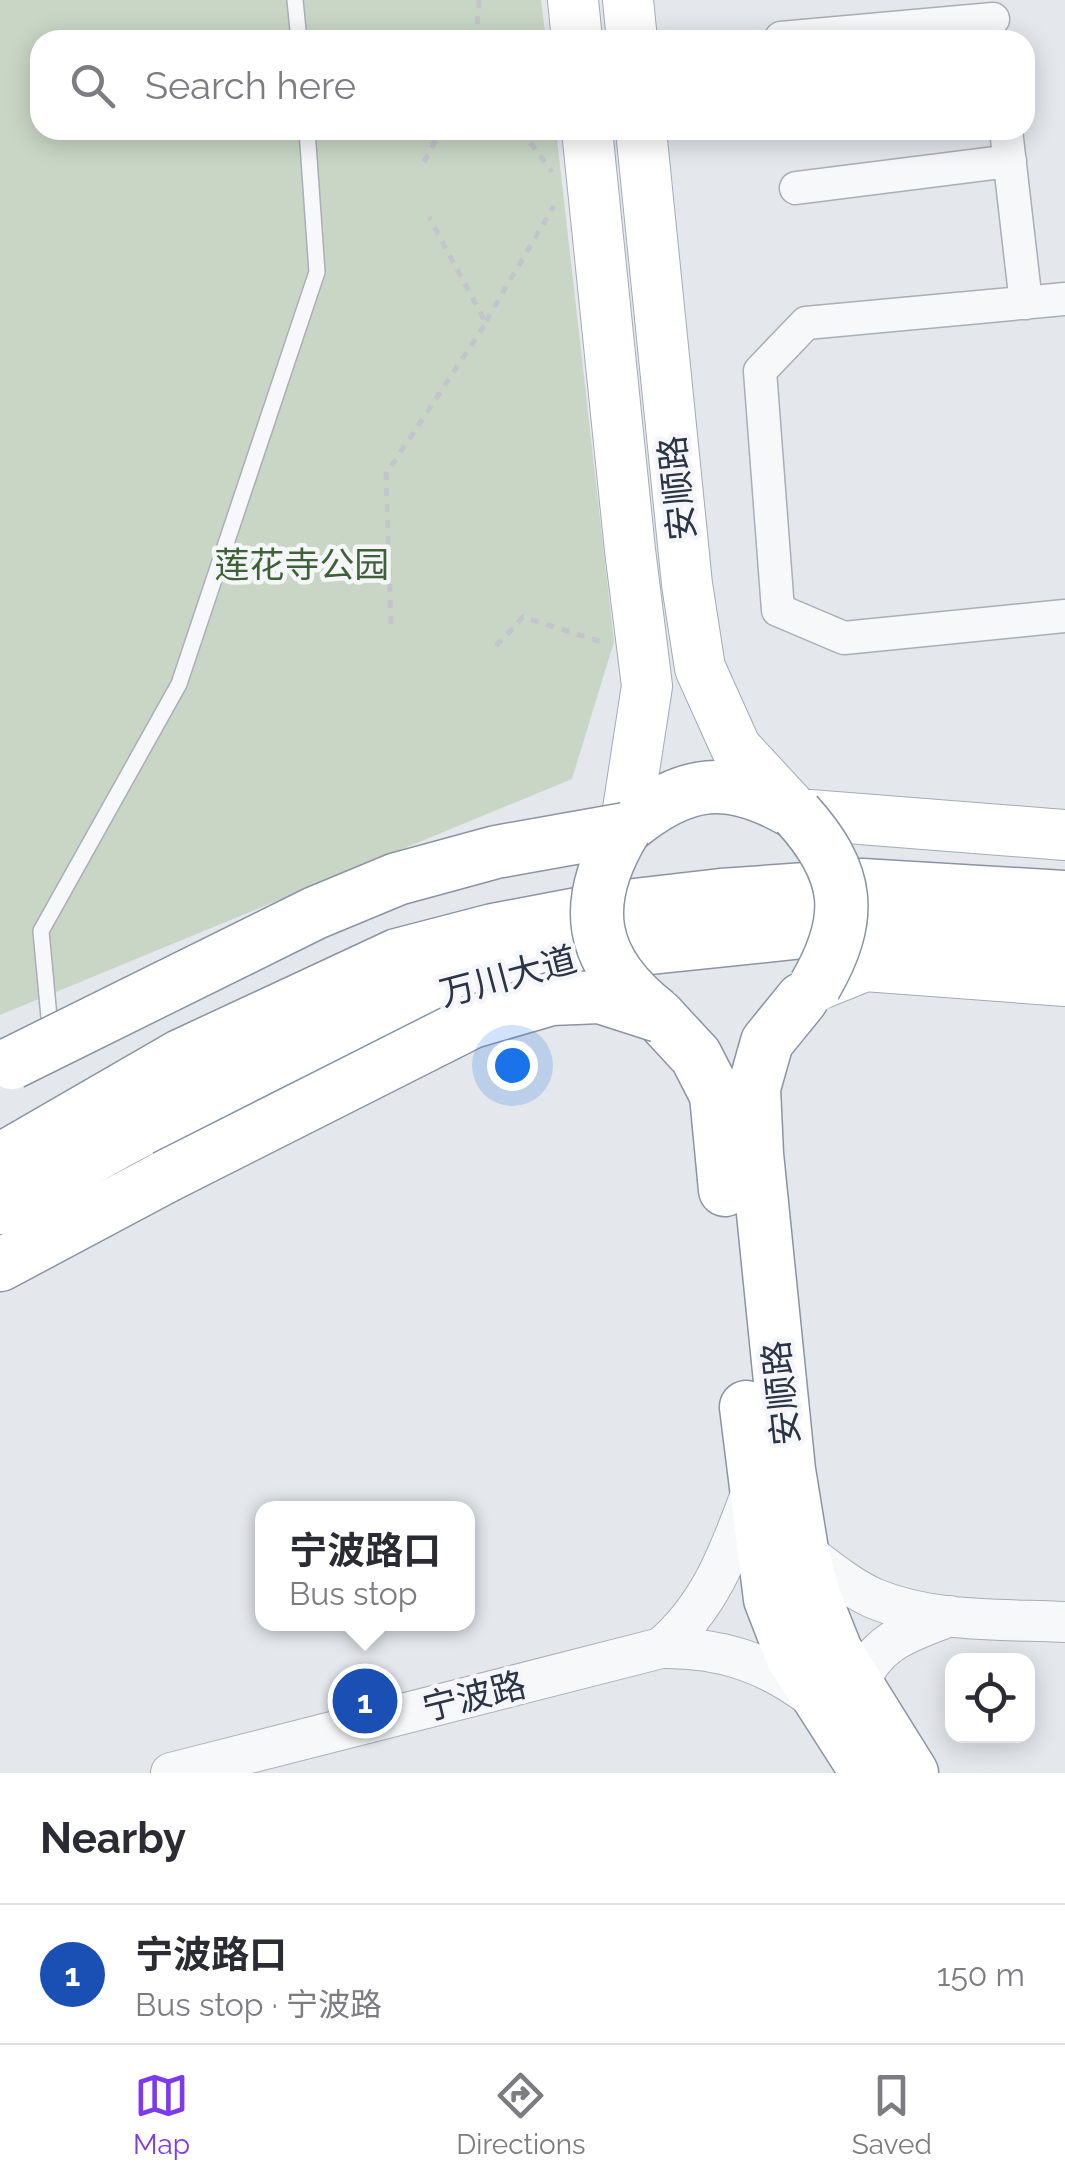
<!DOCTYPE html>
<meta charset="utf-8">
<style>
body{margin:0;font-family:Raleway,"Noto Sans SC",sans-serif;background:#f2f2f3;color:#2b2b33}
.controls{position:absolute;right:30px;bottom:30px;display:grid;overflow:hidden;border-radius:20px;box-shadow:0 5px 25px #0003}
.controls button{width:90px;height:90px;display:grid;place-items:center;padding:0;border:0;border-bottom:2px solid #e1e1e2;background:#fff;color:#2b2b33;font:50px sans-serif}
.you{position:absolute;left:512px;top:1065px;width:35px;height:35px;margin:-25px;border:8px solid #fff;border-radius:50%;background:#1a73e8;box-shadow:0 0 0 15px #1a73e833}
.badge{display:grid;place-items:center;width:65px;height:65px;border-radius:50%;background:#7c3aed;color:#fff;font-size:32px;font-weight:700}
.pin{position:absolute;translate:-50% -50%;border:5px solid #fff;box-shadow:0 2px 10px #0006}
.popup{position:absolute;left:255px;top:1501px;width:220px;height:130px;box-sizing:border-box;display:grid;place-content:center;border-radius:20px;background:#fff;filter:drop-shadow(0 2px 8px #0005);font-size:32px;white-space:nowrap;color:#7c7c81}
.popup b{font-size:38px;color:#2b2b33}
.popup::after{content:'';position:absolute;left:50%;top:100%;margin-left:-20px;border:20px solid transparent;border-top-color:#fff}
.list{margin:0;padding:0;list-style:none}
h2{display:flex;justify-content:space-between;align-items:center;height:130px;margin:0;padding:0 40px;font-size:42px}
h2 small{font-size:32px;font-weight:400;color:#7c7c81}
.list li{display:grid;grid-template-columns:65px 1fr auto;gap:30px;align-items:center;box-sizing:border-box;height:140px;padding:0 40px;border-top:2px solid #e1e1e2}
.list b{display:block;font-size:38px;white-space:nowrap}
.list p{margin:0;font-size:32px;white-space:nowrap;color:#7c7c81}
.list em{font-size:32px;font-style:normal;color:#7c7c81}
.icon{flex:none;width:55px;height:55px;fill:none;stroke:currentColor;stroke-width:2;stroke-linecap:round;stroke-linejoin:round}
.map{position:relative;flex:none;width:1065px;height:1773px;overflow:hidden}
.search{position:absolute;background:#fff;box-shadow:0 5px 25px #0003;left:30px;right:30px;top:30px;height:110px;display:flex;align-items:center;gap:25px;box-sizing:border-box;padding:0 35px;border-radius:30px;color:#7c7c81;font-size:38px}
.sheet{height:270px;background:#fff}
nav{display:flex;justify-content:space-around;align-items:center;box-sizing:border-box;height:140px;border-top:2px solid #e1e1e2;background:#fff;font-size:28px;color:#7c7c81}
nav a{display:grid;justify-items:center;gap:5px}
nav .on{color:#7c3aed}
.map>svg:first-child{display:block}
</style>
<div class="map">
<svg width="1065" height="1773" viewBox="0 0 1065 1773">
<rect width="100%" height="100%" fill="#e4e7ec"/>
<path fill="#c9d6c5" d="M0,0H541L546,40H40V130H556L614,642L572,779L0,1015Z"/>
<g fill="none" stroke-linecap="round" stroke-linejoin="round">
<g stroke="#a9aeb7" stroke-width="18">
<path id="service" d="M295,0L299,40
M50,1028L41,931L179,684L317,272L307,130"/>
</g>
<g stroke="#a9aeb7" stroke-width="35">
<path id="minor" d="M781,38L993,19
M1006,130L1026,303
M796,188L1010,161
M1065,299L806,323L760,371L778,610L844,638L1065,616"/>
</g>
<g stroke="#a9aeb7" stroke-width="42">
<path id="tertiary" d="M802,1550C825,1567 847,1586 873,1598C932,1623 1002,1619 1065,1622
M661,1648C712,1605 731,1548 754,1486
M858,1686C875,1641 908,1632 950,1616
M171,1773L661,1648C719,1647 766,1662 813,1698"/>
</g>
<g stroke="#a3abb8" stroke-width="52">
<path id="primary" d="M573,0L577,40
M628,0L632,40
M587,130L630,550L647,686L625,829
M641,130L687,584L700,668L736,748L797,814L1065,835
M815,986L865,966L1065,981"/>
</g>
<g stroke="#8b94a3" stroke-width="55">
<path id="trunk" d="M625,829C685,778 729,774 797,814
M802,999L767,1042L754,1088L757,1154L789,1470L802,1550L814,1596L836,1651L912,1773
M659,1016L696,1056L716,1095L725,1190
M0,1160L180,1056L397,955L493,930L609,908L721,895L862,885L1065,897
M0,1208L124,1139L274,1062L368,1019L473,980L573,956L803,932L1065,944
M0,1265L165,1177
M746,1407L770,1599L792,1656L867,1773"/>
</g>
<path stroke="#c2c5cb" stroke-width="5" stroke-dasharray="8 8" stroke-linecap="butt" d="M476,40L479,0
M521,130L552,172
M424,162L441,130
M486,321L554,206
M391,624L386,474L486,323L429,217
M496,646L523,617L602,642"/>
<use href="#service" stroke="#f7f8fa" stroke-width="15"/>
<use href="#minor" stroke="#f7f8fa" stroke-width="32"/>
<use href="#tertiary" stroke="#f7f8fa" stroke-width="40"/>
<use href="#primary" stroke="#fff" stroke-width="50"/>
<use href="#trunk" stroke="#fff" stroke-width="52"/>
<g stroke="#8b94a3" stroke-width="55" stroke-linecap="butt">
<path id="trunk-bridge" d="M797,814C850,873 855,917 815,986
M625,829C580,903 588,960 657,1014
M12,1063L315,913L397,879L496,852L625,829
M165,1177L472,1022L551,999L600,997L659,1016"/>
</g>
<use href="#trunk-bridge" stroke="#fff" stroke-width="52"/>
</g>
<g text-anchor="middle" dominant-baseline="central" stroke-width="9" stroke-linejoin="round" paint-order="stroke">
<g font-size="35" fill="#2b3445" stroke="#f4f6f9">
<text transform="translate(677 488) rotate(-96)">安顺路</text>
<text transform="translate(508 976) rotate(-15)">万川大道</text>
<text transform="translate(781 1393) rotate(-96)">安顺路</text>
<text transform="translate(474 1696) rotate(-14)">宁波路</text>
</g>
<g font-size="35" fill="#3f6138" stroke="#f4f6f9">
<text x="302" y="564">莲花寺公园</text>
</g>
</g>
</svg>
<div class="controls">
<button><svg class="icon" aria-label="locate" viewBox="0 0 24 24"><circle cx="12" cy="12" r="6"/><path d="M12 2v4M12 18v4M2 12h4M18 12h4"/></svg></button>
</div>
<div class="you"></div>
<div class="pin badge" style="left:365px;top:1701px;background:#1a4fb4">1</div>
<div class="popup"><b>宁波路口</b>Bus stop</div>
<div class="search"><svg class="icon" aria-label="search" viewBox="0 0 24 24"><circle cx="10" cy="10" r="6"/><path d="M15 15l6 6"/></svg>Search here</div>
</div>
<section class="sheet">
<h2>Nearby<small></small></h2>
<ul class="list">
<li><span class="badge" style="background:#1a4fb4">1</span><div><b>宁波路口</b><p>Bus stop · 宁波路</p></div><em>150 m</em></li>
</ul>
</section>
<nav>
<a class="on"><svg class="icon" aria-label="map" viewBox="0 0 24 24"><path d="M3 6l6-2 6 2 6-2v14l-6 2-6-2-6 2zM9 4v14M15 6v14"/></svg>Map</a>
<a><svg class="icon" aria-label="directions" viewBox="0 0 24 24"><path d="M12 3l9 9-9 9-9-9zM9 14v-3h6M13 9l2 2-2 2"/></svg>Directions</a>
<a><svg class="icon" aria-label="saved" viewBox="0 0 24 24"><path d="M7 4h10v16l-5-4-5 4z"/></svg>Saved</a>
</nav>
